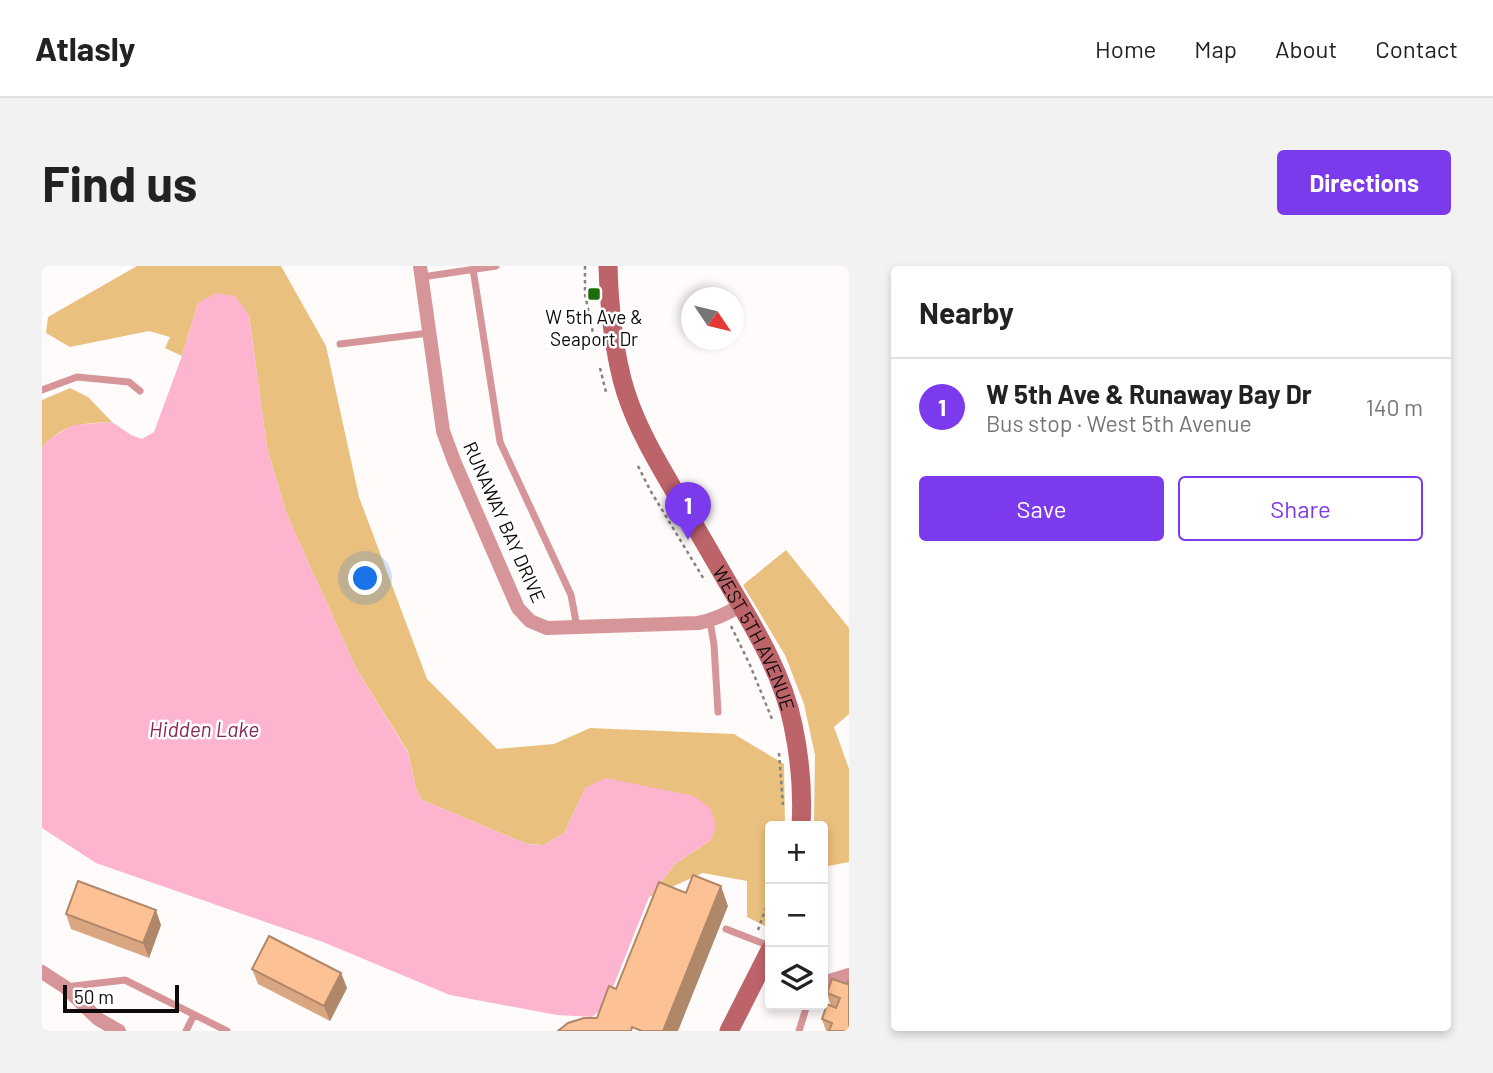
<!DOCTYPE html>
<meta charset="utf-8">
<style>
body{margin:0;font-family:Barlow,sans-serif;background:#f2f2f2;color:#222}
.controls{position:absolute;right:21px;bottom:21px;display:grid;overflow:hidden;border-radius:7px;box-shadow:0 4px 10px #0003}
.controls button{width:63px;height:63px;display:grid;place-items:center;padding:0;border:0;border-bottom:2px solid #e0e0e0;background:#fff;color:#222;font:35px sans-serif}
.compass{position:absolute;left:639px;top:21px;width:63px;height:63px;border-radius:50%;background:#fff;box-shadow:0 4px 10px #0003;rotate:125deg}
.scale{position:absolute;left:21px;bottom:18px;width:116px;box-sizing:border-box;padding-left:7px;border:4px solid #0f0a09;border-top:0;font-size:19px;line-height:24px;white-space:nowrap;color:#0f0a09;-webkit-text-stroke:5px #fff;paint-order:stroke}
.you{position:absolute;left:324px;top:313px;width:24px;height:24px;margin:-18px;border:5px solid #fff;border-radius:50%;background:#1a73e8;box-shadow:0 0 0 10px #1a73e833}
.badge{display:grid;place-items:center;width:46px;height:46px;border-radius:50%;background:#7c3aed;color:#fff;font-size:23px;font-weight:700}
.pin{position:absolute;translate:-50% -58px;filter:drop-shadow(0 2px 4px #0008)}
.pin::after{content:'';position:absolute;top:37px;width:24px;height:21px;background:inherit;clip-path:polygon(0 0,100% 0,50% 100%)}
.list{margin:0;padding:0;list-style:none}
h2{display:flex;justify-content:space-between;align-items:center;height:91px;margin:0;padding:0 28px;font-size:30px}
h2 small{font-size:23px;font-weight:400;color:#767676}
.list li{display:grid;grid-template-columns:46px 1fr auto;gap:21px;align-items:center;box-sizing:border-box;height:98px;padding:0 28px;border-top:2px solid #e0e0e0}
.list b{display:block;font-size:26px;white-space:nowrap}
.list p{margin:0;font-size:23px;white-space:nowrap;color:#767676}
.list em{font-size:23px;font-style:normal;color:#767676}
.actions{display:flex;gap:14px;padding:21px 28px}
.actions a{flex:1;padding:16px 0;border:2px solid #7c3aed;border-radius:7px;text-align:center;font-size:24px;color:#7c3aed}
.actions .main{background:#7c3aed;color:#fff}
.icon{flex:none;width:38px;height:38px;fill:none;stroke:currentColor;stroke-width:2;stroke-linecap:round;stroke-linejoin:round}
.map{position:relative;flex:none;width:807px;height:765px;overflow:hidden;border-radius:7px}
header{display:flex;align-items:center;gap:42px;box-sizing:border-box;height:98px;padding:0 35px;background:#fff;border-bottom:2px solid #e0e0e0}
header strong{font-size:33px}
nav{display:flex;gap:38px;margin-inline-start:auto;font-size:24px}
.intro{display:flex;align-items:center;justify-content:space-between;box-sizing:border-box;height:168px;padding:0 42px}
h1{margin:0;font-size:49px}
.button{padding:18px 32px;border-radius:7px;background:#7c3aed;color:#fff;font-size:24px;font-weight:700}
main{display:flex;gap:42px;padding:0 42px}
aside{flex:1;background:#fff;border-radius:7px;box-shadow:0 4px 10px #0003}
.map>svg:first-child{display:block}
</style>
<header>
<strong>Atlasly</strong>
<nav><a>Home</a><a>Map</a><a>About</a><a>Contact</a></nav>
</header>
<div class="intro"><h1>Find us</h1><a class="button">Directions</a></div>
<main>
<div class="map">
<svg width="807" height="765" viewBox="0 0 807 765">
<rect width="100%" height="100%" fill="#fefbfa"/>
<path fill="#e9c07e" d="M95,0H239L284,80L317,231L385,413L455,483L512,478L548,462L692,468L742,498L743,560H728V638L723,660L705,651V615L661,607L607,631L633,598L669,574L544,521L522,567L502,579L485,578L380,534L374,523L366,486L314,402L245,249L225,182L207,49L156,37L140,90L123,82L128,71L107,65L28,81L4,67L6,51Z
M28,122L46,131L70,156C38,158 25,156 0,181V134Z
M744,284L807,362V448L792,461L807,503V596L781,601V560H772L773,489L762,438L743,389L701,319Z"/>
<path fill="#fcb4cf" d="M174,27L193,30L207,49L225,182L245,249L314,402L366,487L374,523L380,534L485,578L502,579L522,567L544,521L564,512L652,530L669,543L674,561L669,574L633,598L607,631L563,741L550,751L515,749L408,729L281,676L54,597L0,562V181L9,172L31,159L70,156L89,169L100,173L112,166L140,90L156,37Z"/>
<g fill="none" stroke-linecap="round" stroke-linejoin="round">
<path stroke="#868281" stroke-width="2.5" stroke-dasharray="3.5 3.5" stroke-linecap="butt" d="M543,0V28L554,82
M558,102L564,126
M596,200L608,224L663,315
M689,360L708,399L730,453
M737,487L741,539
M716,664L728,631"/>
<path stroke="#d69699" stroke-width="7" d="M431,3L458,176L529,329L535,361
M380,11L454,0
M298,78L387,67
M0,124L35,111L87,116L98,125
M668,355L672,379L676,446
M684,663L728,680
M23,721L83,714L185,765
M144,765L152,749
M757,765L765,739"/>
<path stroke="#d69699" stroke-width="14" d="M378,0L401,165L412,195L476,342L488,355L505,362L656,357C672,354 685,348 699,339
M0,706L23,721L56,753L77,765
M781,717L807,709"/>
<g stroke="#bd636a" stroke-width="19">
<path id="s1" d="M566,0C567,38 572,90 584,127C596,164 616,197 636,231C654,262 672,293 690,324C715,366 741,410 751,459C758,492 761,527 759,560"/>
<path d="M687,765L728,684"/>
</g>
</g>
<path fill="#daa681" d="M24,648L119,659L107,692L29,663Z
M210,703L299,707L305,722L288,755L216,718Z
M805,718L807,765H784L780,753L789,740L785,727Z"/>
<path fill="#b18769" d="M679,620L686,640L636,765H621Z
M114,644L119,659L107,692L101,677Z
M299,707L305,722L288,755L282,740Z"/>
<path fill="#fdc196" stroke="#b18769" stroke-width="2" d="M651,609L679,620L621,765H600L590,761L589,765H516L526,757L542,752H555L567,720L574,723L617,616L644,627Z
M36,615L114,644L101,677L24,648Z
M227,670L299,707L282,740L210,703Z
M790,713L805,718L806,715H807V765H787L790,757L780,753L785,738L794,742L798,732L785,727Z"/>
<rect fill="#1f6c0d" stroke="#fff" stroke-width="2.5" x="545" y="21" width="14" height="14" rx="3.5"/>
<g text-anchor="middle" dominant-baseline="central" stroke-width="5" stroke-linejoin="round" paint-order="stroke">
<g font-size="19" fill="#0f0a09" stroke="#fff">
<text x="552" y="50">W 5th Ave &amp;<tspan x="552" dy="22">Seaport Dr</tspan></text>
</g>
<g font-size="19" fill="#0f0a09" stroke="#fff">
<text transform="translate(463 256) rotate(66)">RUNAWAY BAY DRIVE</text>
<text stroke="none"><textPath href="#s1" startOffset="406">WEST 5TH AVENUE</textPath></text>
</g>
<g font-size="21" font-style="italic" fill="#892656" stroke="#fff">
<text x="162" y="462">Hidden Lake</text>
</g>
</g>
</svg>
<div class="controls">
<button>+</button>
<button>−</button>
<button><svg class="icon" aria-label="layers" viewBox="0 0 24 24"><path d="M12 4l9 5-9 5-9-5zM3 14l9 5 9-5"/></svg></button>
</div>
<svg class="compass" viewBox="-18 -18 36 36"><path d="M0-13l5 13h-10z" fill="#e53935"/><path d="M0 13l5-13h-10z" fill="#767676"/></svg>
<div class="scale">50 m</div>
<div class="you"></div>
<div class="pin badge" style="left:646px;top:274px">1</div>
</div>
<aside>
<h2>Nearby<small></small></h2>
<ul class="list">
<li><span class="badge">1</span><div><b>W 5th Ave &amp; Runaway Bay Dr</b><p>Bus stop · West 5th Avenue</p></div><em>140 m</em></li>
</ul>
<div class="actions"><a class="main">Save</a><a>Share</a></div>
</aside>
</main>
